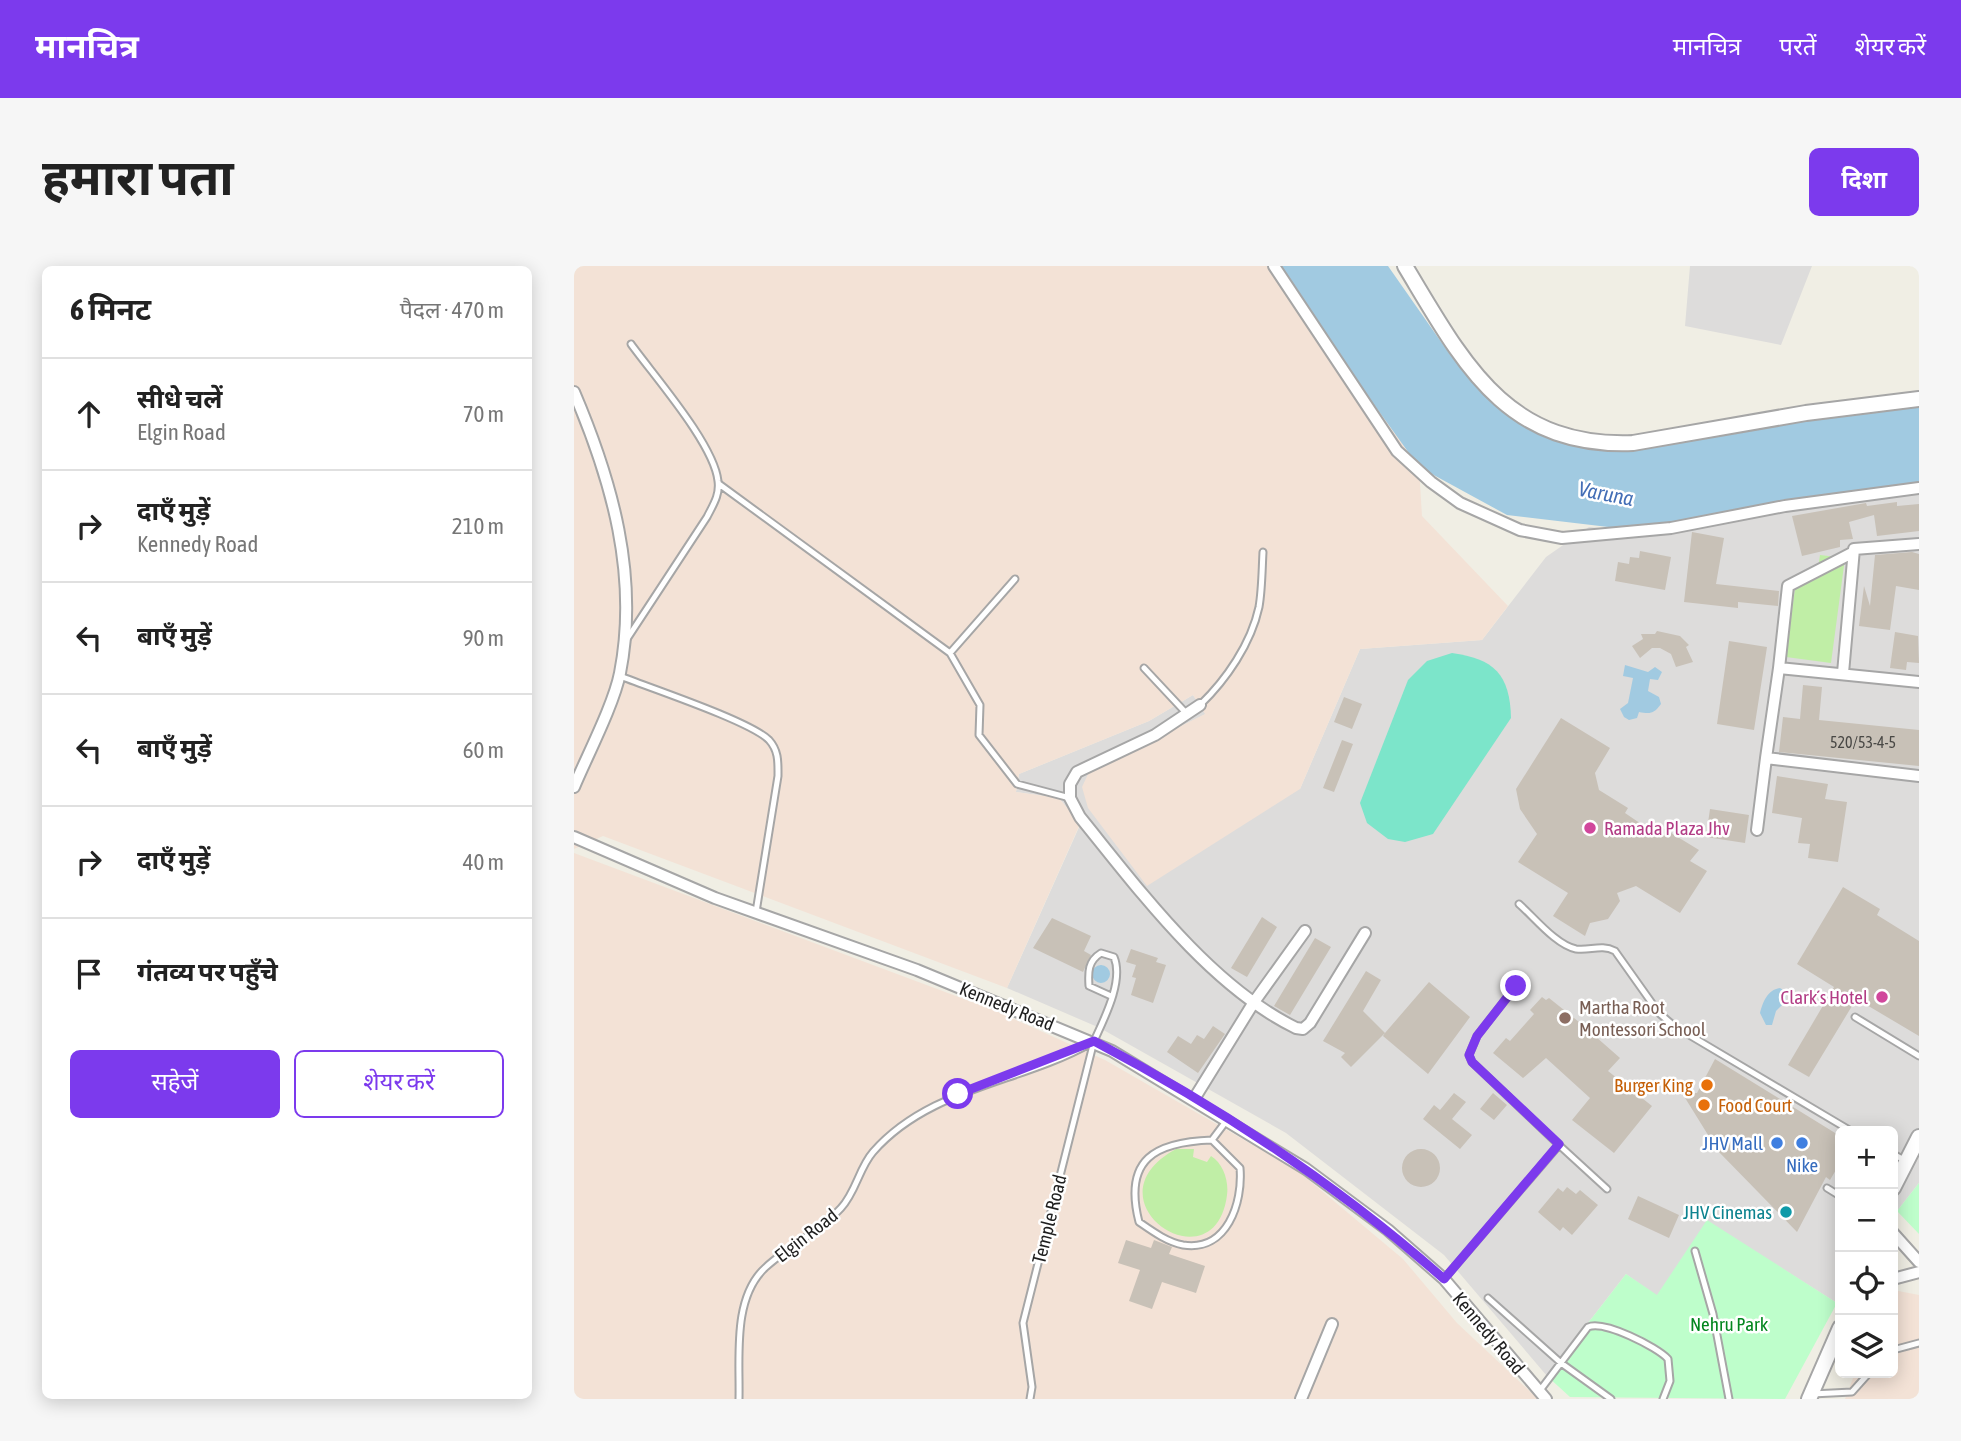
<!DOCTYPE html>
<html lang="hi">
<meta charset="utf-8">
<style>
body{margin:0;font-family:"Asap Condensed","Noto Sans Devanagari",sans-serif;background:#f6f6f6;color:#222}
.controls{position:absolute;right:21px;bottom:21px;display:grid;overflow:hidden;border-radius:10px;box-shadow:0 4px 18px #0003}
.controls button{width:63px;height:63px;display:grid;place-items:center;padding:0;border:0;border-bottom:2px solid #e0e0e0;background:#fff;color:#222;font:35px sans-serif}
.stop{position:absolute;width:21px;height:21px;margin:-16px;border:5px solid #7c3aed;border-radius:50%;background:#fff}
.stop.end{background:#7c3aed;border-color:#fff;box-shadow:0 2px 7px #0008}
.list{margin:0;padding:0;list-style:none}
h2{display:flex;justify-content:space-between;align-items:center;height:91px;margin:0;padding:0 28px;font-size:30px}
h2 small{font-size:23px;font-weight:400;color:#767676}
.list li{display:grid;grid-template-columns:46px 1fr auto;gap:21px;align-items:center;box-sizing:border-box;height:112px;padding:0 28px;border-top:2px solid #e0e0e0}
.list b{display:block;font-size:26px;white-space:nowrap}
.list p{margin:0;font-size:23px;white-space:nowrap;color:#767676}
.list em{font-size:23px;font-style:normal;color:#767676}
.actions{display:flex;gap:14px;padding:21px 28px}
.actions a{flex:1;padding:16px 0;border:2px solid #7c3aed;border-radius:10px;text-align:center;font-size:24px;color:#7c3aed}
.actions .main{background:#7c3aed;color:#fff}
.icon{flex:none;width:38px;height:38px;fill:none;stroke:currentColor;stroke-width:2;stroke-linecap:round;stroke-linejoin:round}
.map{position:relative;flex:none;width:1345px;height:1133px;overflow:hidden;border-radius:10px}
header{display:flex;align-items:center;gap:42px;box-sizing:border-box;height:98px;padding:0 35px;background:#7c3aed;color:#fff}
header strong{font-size:33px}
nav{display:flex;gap:38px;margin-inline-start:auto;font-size:24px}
.intro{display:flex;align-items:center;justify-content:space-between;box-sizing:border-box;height:168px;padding:0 42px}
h1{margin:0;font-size:49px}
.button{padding:18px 32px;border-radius:10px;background:#7c3aed;color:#fff;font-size:24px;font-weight:700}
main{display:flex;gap:42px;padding:0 42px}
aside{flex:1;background:#fff;border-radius:10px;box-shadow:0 4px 18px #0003}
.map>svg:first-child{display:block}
</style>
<header>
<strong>मानचित्र</strong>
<nav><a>मानचित्र</a><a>परतें</a><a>शेयर करें</a></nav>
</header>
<div class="intro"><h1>हमारा पता</h1><a class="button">दिशा</a></div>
<main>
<aside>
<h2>6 मिनट<small>पैदल · 470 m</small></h2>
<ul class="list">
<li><svg class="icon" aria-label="ahead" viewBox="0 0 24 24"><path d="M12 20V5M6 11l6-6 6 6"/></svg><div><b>सीधे चलें</b><p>Elgin Road</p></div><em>70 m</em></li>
<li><svg class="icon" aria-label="right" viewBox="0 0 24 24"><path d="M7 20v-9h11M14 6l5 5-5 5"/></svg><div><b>दाएँ मुड़ें</b><p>Kennedy Road</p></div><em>210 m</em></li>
<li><svg class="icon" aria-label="left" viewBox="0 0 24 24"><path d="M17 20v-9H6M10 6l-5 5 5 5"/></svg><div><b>बाएँ मुड़ें</b></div><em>90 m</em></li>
<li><svg class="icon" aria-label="left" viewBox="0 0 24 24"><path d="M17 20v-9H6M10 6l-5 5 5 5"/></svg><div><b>बाएँ मुड़ें</b></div><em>60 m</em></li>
<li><svg class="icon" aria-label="right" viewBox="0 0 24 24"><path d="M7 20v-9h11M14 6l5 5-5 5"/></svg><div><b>दाएँ मुड़ें</b></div><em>40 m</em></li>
<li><svg class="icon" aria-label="arrive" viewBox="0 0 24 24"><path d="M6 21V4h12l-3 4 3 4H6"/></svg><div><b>गंतव्य पर पहुँचे</b></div></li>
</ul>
<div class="actions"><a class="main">सहेजें</a><a>शेयर करें</a></div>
</aside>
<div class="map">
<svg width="1345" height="1133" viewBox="0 0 1345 1133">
<rect width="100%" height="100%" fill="#f0eee4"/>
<path fill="#dddcdb" d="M1116,0H1238L1207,79L1111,60Z
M1345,218V917L1323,945H1319V865H1266V1028L1263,1037L1133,955L1083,1030L1052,1008L973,1110L870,989L712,867L526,762L433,722L506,559L485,532L442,526L445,508L575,455L619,429L632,448L515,506L726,523L786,383L908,374L972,291L1015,261L1085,267Z"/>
<path fill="#f3e2d6" d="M0,0H700L845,201L848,250L934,340L908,374L786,383L726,523L573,620L514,542L508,521L515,506L631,448L619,429L575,455L445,508L442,526L485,532L506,558L433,722L29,570L0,583Z
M0,587L422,745L531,794L724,905L829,993L883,1057L964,1133H0Z
M1319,1024L1345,1029V1133H1271L1281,1107H1319Z"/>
<path fill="#c0eea6" d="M1246,289L1271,292L1257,397L1212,391L1222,315L1244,302Z
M602,883H620L619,891L633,896L637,890C649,897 655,915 653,929C641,1024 508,934 602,883Z"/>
<path fill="#befecb" d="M1345,917V968L1323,945Z
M1133,954L1263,1037L1211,1133L996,1131L973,1110L1052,1008L1083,1029Z"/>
<path fill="#7ce5ca" d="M878,387C920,393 936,408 937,452L859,568L831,576L814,573L793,557L786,537L834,414L853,395Z"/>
<path fill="#a1cae1" d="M700,0H814L877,90L972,167L1039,185L1150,162L1345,128V218L1085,267L933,249L845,201Z
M1051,399L1074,406L1081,401L1088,406L1084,414L1076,413L1074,425L1085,431L1087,438C1080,448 1076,448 1065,446L1063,452L1055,454L1050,451L1046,443L1054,437L1059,412L1049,410Z
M518 708a9 9 0 1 1 18 0a9 9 0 1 1-18 0Z
M1206,722L1212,726V735L1202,745L1198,759H1192L1186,747C1189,736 1193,724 1206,722Z"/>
<path fill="#c8c1b7" d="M1323,236V240L1345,238V265L1303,270L1300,249L1275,256L1279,273L1266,274V281L1228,290L1218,250L1292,237L1293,240Z
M1118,266L1150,272L1142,318L1205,325L1204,340L1164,336V342L1110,336Z
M1066,285L1097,291L1091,324L1041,315L1044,296L1055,298L1056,291L1065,292Z
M1338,286L1345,288V324L1322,320L1316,364L1285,360L1290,320L1296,340L1301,289Z
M1083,365L1106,370L1115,379L1112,381L1119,396L1102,401L1097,388L1086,382H1078L1066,392L1058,380L1069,373L1067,368H1081Z
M1321,366L1344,370L1345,397L1333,396L1332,404L1316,402Z
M1155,375L1193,381L1180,464L1143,458Z
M1229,419L1248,421L1245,454L1345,464V500L1205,486L1209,451L1226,453Z
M770,431L788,438L778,463L760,456Z
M987,452L1036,482L1021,507L1025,524L1054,542L1051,547L1079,566L1084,559L1125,584L1116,595L1133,605L1106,647L1062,620L1043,627L1046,635L1034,653L1016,657L1011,670L979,650L994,627L944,596L963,568L946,543L942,523Z
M768,474L779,478L760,526L749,522Z
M1203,510L1254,518L1251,533L1273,536L1264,596L1234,592L1236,578L1224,577L1228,552L1198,547Z
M1136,543L1175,549L1171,577L1132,571Z
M1269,621L1306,643L1303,649L1345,675V770L1286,735H1281L1235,811L1214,799L1260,721L1223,698Z
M688,651L703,661L673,711L657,702Z
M478,652L517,670L510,685L517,689L509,706L459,682Z
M741,672L757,681L716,749L700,740Z
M557,683L584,692L582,696L592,699L579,737L557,729L562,712L558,711L562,699L552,696Z
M792,705L807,714L789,745L811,767L855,716L896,751L854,808L809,770L811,767L777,801L767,791L771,787L749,775Z
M968,731L972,734L975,732L1005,756L1046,792L1034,805L1078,840L1040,887L998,854L1016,832L972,792L949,812L919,787L932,772L936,775L960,748L956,744Z
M639,760L651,768L624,807L593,786L604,770L617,778L623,769L630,773Z
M1141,793L1266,870V897L1256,914L1252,911L1223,966L1144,885L1108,827H1123Z
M880,827L892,836L878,853L898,869L886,883L849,853L860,839L866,844Z
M919,827L933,839L920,854L906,843Z
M828 902a19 19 0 1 1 38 0a19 19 0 1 1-38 0Z
M993,921L1002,928L1006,924L1024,939L998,969L989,961L986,965L964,946L984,922L989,926Z
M1064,930L1105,949L1095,972L1054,953Z
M552,974L577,982L580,974L598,981L595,988L631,1000L622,1027L588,1016L578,1043L555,1035L566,1004L544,997Z"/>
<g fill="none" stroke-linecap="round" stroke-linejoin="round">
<g stroke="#a6a6a6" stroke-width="9">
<path id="service" d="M145,218L376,387L406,439L405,469L443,518L496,532
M53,373L133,251C139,239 146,229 144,215C140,178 80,110 57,78
M376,387L441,313
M570,402L613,448
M46,410C76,422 176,455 195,474C205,485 204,497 204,510L182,646
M626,439C652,414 677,378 685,341C688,324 688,304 689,286
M945,638C960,651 982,679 1002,683C1016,685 1027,678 1041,685L1085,747L1100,760L1277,865
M942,720L903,770L895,789L898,796L985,879
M1281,751L1345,790
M638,874L666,902C669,937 653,986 609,979C593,976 578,965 565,956C549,893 581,876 638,874L653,854
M1319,888L1332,895
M1253,922L1266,930
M1121,985L1139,1048L1155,1133
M870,1013L985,879L1033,923
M914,1032L987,1097L1037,1133
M1319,1084L1345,1077
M964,1127L1014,1061C1030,1054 1083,1081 1094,1093L1096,1115L1089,1133
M1238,1128L1278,1126L1295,1107
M165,1133C166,1092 158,1031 192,1001C215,980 246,965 267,942C282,926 285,902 299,886C356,821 447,817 517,777
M456,1133L458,1121L449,1057L520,775C530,753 550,715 540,691L527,687C514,695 514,706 515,720L537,730"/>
</g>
<g stroke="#a6a6a6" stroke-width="14">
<path id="minor" d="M700,0L823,185L857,216L886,237L946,264L988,272L1097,262L1211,240L1345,222
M0,126C38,215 65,310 46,407C40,438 13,490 0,521
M1205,402L1214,320L1278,287
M1269,407L1280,283L1345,278
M626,439L581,469L503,506L496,518V532L506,551C566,625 636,720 722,762L729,763L736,757L791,667
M1192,492L1205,402L1345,416
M1183,564L1192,492L1345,510
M0,571L141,632L343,704L538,785L732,903L814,964L870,1013L972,1133
M620,833L680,736L731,665
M1319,967L1345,996
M1319,1013L1345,1006
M727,1133L758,1058"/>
</g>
<g stroke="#a6a6a6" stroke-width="18">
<path id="tertiary" d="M831,0C889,96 931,182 1059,177L1232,147L1345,133
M1319,922L1345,871
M1235,1133L1266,1062"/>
</g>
<use href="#service" stroke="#fff" stroke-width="5"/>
<use href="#minor" stroke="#fff" stroke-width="10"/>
<use href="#tertiary" stroke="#fff" stroke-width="14"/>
</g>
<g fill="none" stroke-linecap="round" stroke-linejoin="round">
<path stroke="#7c3aed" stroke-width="9" d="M384,828L520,775C645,841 764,919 870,1013L985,878L898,796L895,789L903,770L942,720"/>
</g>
<g fill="#d1479c" stroke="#fff" stroke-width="2.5">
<circle cx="1016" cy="562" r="7"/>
<circle cx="1308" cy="731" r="7"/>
</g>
<circle fill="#8d6e63" stroke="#fff" stroke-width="2.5" cx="991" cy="752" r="7"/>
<g fill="#e8710a" stroke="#fff" stroke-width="2.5">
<circle cx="1133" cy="819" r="7"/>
<circle cx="1130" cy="839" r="7"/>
</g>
<g fill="#3f7fe0" stroke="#fff" stroke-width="2.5">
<circle cx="1203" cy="877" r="7"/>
<circle cx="1228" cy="877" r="7"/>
</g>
<circle fill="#0f9aa8" stroke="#fff" stroke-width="2.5" cx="1212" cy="946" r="7"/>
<g text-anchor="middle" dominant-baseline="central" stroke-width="5" stroke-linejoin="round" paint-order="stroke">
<g font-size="16" fill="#494845">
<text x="1289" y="476">520/53-4-5</text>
</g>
<g font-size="19" fill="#b23c85" stroke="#fff" text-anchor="start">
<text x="1030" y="562">Ramada Plaza Jhv</text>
<text x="1294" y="731" text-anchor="end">Clark´s Hotel</text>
</g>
<g font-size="19" fill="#1f1f1f" stroke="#fff">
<text transform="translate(433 740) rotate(22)">Kennedy Road</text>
<text transform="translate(475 953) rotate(-76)">Temple Road</text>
<text transform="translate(232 969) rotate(-38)">Elgin Road</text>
<text transform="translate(915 1067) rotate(50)">Kennedy Road</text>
</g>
<g font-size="19" fill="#785e54" stroke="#fff" text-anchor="start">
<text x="1005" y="741">Martha Root<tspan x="1005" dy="22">Montessori School</tspan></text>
</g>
<g font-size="19" fill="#c56008" stroke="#fff" text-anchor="end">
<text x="1119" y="819">Burger King</text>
<text x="1144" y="839" text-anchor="start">Food Court</text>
</g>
<g font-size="19" fill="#366cbe" stroke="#fff" text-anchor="end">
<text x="1189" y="877">JHV Mall</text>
<text x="1228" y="899" text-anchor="middle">Nike</text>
</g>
<g font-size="19" fill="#0d838f" stroke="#fff" text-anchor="end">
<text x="1198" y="946">JHV Cinemas</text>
</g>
<g font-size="19" fill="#03861f" stroke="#fff">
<text x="1155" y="1058">Nehru Park</text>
</g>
<g font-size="21" font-style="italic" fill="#436eb6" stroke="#fff">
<text transform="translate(1032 227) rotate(11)">Varuna</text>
</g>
</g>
</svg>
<div class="controls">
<button>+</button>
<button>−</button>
<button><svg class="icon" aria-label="locate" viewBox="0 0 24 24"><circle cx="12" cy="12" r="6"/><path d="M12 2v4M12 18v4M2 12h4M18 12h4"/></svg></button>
<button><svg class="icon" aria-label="layers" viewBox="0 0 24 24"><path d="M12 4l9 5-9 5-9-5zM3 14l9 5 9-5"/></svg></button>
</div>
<div class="stop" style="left:384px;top:828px"></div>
<div class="stop end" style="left:942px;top:720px"></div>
</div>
</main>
